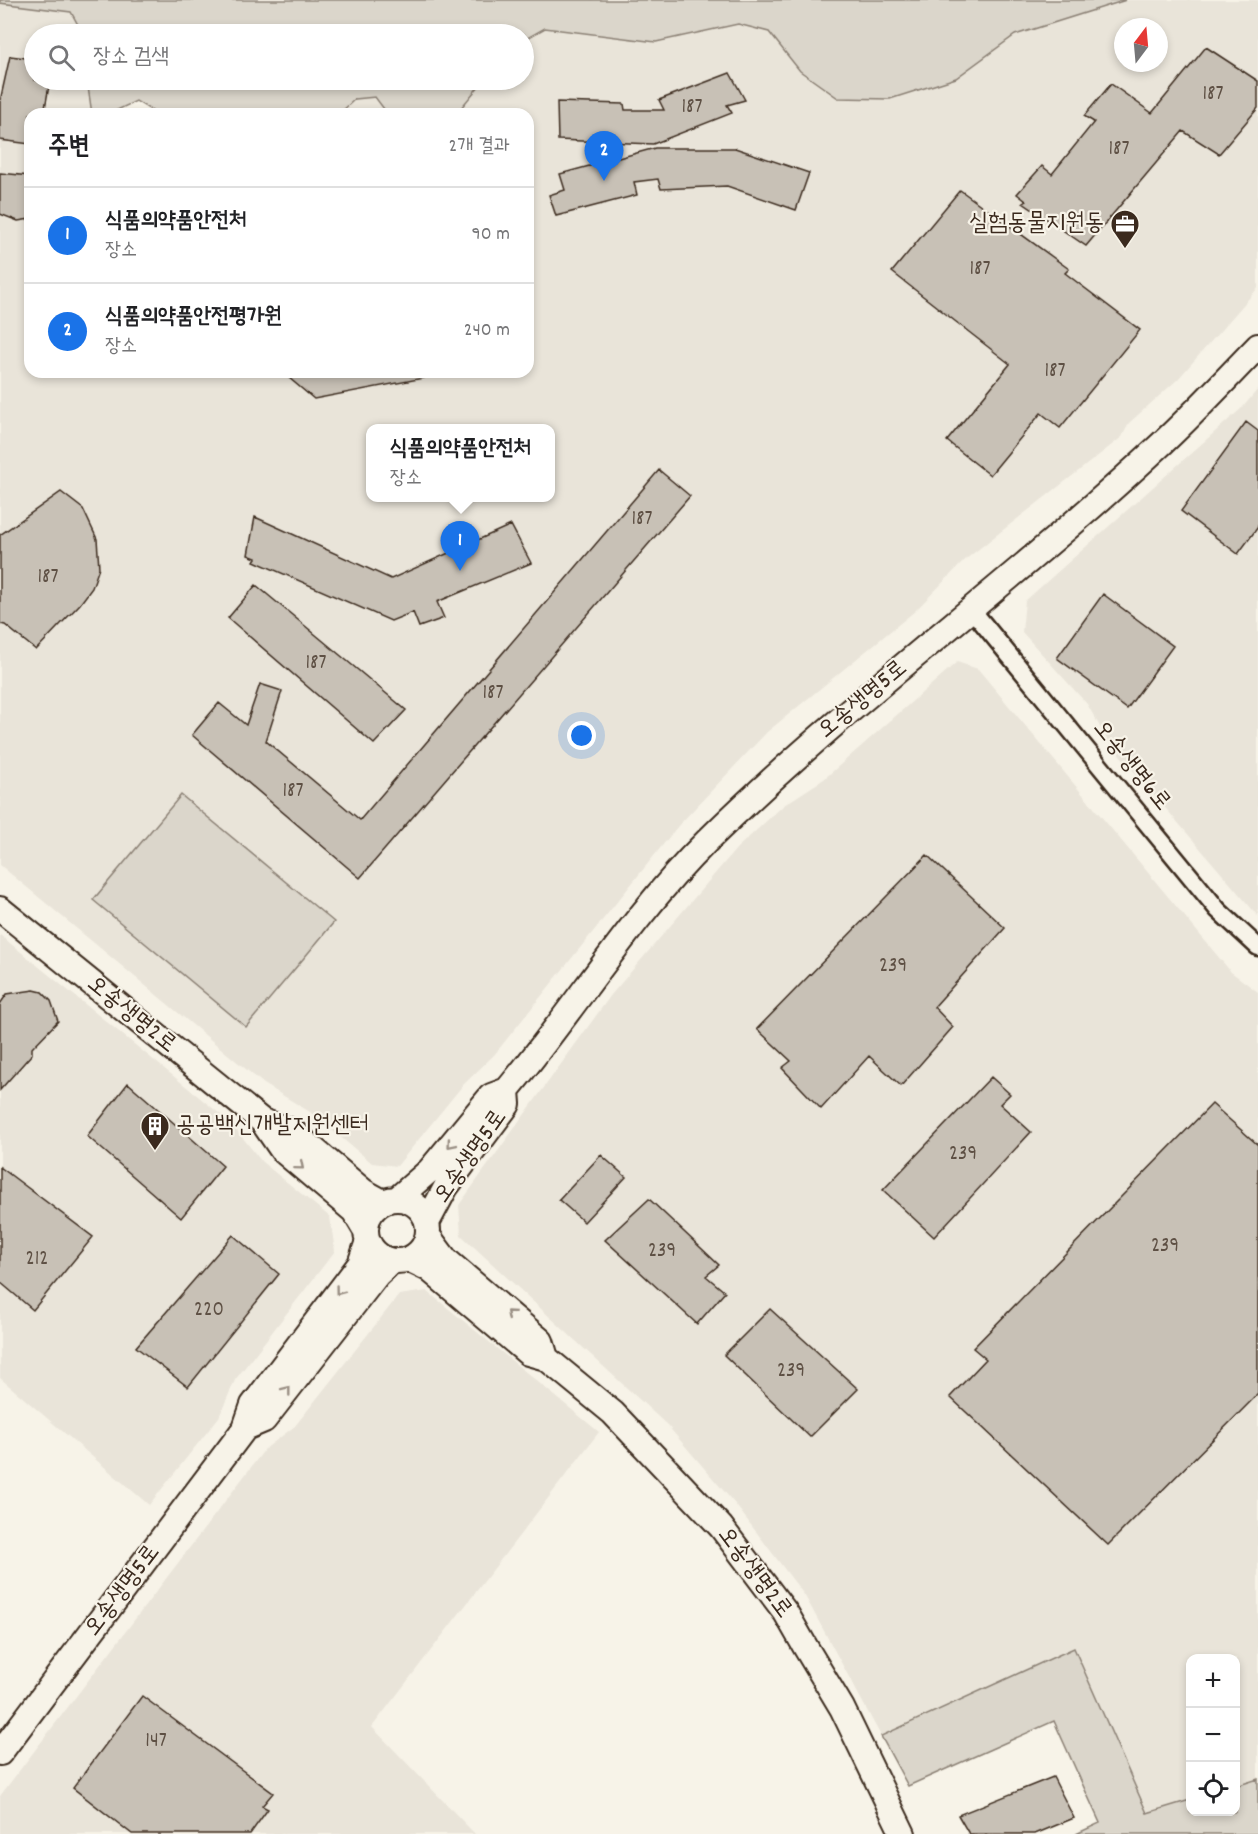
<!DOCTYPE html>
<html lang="ko">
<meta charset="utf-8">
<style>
body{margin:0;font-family:Dekko,"Poor Story",sans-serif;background:#f2f2f2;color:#202124}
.controls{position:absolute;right:18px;bottom:18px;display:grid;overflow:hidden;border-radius:12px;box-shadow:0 3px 9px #0003}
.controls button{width:54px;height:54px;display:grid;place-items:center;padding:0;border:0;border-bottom:2px solid #e0e0e0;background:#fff;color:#202124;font:30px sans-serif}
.compass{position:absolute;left:1114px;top:18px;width:54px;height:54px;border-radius:50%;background:#fff;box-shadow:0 3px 9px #0003;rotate:16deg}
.you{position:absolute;left:582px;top:736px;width:21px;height:21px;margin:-15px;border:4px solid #fff;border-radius:50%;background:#1a73e8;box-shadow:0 0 0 9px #1a73e833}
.badge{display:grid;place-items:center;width:39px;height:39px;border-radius:50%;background:#1a73e8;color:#fff;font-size:20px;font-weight:700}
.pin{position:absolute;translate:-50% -50px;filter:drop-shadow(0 2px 3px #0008)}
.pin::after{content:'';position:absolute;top:32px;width:21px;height:18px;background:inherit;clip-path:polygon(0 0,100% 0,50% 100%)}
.popup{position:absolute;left:366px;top:424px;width:189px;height:78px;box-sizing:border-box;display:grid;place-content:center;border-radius:12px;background:#fff;filter:drop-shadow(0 2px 4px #0005);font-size:20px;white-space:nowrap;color:#757577}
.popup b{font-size:22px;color:#202124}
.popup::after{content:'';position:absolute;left:50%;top:100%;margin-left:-12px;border:12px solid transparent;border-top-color:#fff}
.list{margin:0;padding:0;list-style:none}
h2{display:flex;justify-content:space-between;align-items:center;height:78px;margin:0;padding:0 24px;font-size:26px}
h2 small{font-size:20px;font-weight:400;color:#757577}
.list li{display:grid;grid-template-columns:39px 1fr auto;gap:18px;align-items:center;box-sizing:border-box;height:96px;padding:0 24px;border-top:2px solid #e0e0e0}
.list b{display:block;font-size:22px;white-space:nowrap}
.list p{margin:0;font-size:20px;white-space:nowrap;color:#757577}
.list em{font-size:20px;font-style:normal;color:#757577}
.icon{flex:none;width:33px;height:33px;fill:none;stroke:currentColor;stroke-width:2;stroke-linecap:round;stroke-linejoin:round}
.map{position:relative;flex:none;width:1258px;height:1834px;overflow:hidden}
.search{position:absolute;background:#fff;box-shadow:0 3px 9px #0003;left:24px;top:24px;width:510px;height:66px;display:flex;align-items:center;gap:15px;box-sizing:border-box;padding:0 21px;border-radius:33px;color:#757577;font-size:22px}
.panel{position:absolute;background:#fff;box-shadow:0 3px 9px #0003;left:24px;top:108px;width:510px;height:270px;border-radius:18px}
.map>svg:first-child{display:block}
</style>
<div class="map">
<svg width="1258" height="1834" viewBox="0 0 1258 1834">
<rect width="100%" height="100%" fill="#f7f3e8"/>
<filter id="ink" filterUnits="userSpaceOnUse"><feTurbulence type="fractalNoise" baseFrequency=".0167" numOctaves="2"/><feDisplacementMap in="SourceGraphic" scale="12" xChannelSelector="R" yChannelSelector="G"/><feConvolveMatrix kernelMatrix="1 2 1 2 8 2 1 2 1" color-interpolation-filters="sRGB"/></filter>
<g filter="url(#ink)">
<path fill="#e9e4d9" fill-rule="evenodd" d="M1126,0H1258V288L1178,379L1129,423L1122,437L966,559L915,611L767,732L678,826L494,1055L463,1085L397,1166L372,1163L310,1112L264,1084L0,865V3L71,12L83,34H34V80H87L92,114H30V372H528V114H456L484,80H524V40L545,28L656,42L738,24L769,32L800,71L956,78L1015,35ZM1123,27H1159V63H1123ZM370,428H550V498H370Z
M375,97L408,114H339L355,99Z
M1258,389V916L1108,741L1087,704L1022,632L1025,601L1243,407Z
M957,662L978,669L1231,972L1258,992V1779L1236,1786V1658H1190V1800L1148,1813L1074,1649L881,1736L805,1596L735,1504L667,1425L461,1235L459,1205L611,995L737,848L784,805L824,779Z
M0,935L231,1123L262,1162L330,1217L335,1251L235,1380L219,1417L149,1505L0,1378Z
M427,1291L599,1432L372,1727L475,1834H0V1796L265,1449L295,1426L399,1295Z"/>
<path fill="#dbd6cb" stroke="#8b8074" stroke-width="1.5" d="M0,0H1126L1015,35L956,78L890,99L838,98L800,71L769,32L738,24L656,42L545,28L524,40V34H83L71,12L0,3Z
M87,80H484L456,114L387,113L375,97L355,99L339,114H157L136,101L109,114H92Z
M181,795L334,922L246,1027L93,900Z
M1074,1648L1147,1813L1190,1800V1812H1236V1786L1258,1779V1834H1076L1100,1823L1054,1721L908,1786L881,1736Z"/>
<path fill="#c8c1b6" stroke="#3b2a1e" stroke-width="1.5" d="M1206,47L1258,81V108L1219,154L1183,131L1086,246L1023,203L1026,201L1017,194L1042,166L1052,174L1094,122L1084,116L1111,84L1152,113Z
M10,56L34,59V80H50L44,114H30V144L0,140V101Z
M730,73L745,100L727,105L732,113L653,144L558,140L557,102L624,104L625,110H664L659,100Z
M655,148H735L809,173L796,210L727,186L661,189L658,179L634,182L637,195L556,216L549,195L565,190L560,174Z
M0,173L30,176V219L18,221L0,214Z
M960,190L1069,269L1065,273L1140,330L1060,428L1041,413L990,475L947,441L1010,364L892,272Z
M282,372H424V378L314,399Z
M1246,422L1258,431V527L1238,554L1181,511Z
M659,470L690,496L360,878L192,735L219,703L246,725L260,684L282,691L266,741L360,820Z
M61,492L83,509L97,539L99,568L92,588L80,604L36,650L5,625L0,624V535Z
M255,517L391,579L511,525L531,563L437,602L444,618L419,627L413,612L391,621L254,561L256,558L248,555Z
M256,585L406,710L374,744L228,618Z
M1103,594L1173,646L1127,709L1057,658Z
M927,855L1005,928L934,1007L953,1027L901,1086L869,1056L821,1109L782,1068L791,1061L757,1029Z
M34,990L42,992L51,1001L58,1021L32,1048V1054L0,1090V1004L7,994Z
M991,1077L1010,1094L1000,1104L1031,1132L934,1237L883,1190Z
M128,1083L223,1166L181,1218L87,1136Z
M1212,1104L1258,1145V1394L1108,1545L950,1397L986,1359L973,1348Z
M601,1155L626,1177L584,1222L559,1200Z
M0,1167L93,1237L33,1310L0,1282Z
M649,1199L719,1265L706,1276L725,1292L697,1324L605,1240Z
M233,1235L279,1274L188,1387L136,1347Z
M770,1309L858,1389L810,1437L724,1355Z
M142,1696L273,1793L262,1806L268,1809L250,1834H132L73,1788Z
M1053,1777L1074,1818L1035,1834H969L958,1815Z"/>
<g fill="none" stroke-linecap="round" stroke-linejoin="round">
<g stroke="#3b2a1e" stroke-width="21">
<path id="street" d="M972,610L1218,910L1258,947"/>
</g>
<g stroke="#3b2a1e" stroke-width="28">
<path id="secondary" d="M0,909L262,1121L282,1150L354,1211L366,1231
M262,1121L292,1131L363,1191L383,1202
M398,1198L430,1170L491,1096L507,1090C575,1009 631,916 707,841C849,701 1011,584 1157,448C1192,416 1225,380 1258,346
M366 1230a31 31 0 1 1 62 0a31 31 0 1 1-62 0Z
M428,1221L446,1187L508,1104L507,1090
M428,1236L446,1260L541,1341L546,1358
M408,1259L429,1269L528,1353L546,1358L613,1413L721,1527L786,1613L806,1648L842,1708L903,1834
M245,1428L264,1420L377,1275L392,1261
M0,1753L245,1428L253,1405L360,1264L368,1241"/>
</g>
<use href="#street" stroke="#f7f3e8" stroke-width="16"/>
<use href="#secondary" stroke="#f7f3e8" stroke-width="24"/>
</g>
<defs><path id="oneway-chevron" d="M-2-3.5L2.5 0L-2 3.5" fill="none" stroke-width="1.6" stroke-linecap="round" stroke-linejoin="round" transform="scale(1.5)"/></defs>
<g stroke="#998e83">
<use href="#oneway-chevron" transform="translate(451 1144) rotate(130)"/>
<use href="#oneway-chevron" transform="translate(300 1166) rotate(40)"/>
<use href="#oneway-chevron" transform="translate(339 1291) rotate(127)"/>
<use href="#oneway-chevron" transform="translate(510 1314) rotate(-139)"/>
<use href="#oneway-chevron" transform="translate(287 1390) rotate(-52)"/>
</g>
</g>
<defs>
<g id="office-pin" transform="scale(1.5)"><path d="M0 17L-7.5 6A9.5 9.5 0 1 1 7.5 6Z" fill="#3b2a1e" stroke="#f7f3e8"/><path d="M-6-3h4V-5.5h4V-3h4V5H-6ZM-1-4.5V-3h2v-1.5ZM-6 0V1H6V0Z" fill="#fff"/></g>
<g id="building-pin" transform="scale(1.5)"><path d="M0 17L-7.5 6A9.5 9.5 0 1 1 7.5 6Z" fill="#3b2a1e" stroke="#f7f3e8"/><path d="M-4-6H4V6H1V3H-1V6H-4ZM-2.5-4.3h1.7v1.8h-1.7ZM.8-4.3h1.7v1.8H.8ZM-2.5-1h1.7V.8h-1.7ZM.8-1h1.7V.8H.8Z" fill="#fff"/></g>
</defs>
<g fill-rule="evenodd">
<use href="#office-pin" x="1125" y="224"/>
<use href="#building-pin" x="155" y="1126"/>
</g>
<g text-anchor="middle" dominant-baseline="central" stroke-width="4.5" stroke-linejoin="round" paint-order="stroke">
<g font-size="21" fill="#5e5044">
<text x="1213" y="95">187</text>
<text x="692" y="108">187</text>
<text x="1119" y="150">187</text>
<text x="980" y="270">187</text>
<text x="1055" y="372">187</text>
<text x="642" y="520">187</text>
<text x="48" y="578">187</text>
<text x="316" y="664">187</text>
<text x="493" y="694">187</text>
<text x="293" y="792">187</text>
<text x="893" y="967">239</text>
<text x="963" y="1155">239</text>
<text x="1165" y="1247">239</text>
<text x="662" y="1252">239</text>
<text x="37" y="1260">212</text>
<text x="209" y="1311">220</text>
<text x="791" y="1372">239</text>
<text x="156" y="1742">147</text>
</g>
<g font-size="24" fill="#3b2a1e" stroke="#f7f3e8" text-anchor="end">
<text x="1104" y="224">실험동물지원동</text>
<text x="176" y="1126" text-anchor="start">공공백신개발지원센터</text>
</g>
<g font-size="24" fill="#3b2a1e" stroke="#f7f3e8">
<text transform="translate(863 700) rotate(-40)">오송생명5로</text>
<text transform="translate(1131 766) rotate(51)">오송생명6로</text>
<text transform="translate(131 1015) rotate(39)">오송생명2로</text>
<text transform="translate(471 1157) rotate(-55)">오송생명5로</text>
<text transform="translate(754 1573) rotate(53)">오송생명2로</text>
<text transform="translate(123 1591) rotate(-53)">오송생명5로</text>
</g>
</g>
</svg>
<div class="controls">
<button>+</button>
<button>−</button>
<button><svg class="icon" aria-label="locate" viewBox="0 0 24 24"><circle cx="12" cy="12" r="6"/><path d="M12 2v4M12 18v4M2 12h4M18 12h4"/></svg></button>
</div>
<svg class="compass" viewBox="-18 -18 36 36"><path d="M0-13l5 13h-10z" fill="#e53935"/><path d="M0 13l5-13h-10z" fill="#757577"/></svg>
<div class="you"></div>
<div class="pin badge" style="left:460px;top:571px">1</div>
<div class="popup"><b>식품의약품안전처</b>장소</div>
<div class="pin badge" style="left:604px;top:181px">2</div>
<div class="search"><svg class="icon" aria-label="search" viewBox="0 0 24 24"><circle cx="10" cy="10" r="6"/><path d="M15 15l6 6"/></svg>장소 검색</div>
<section class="panel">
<h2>주변<small>2개 결과</small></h2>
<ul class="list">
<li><span class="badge">1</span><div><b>식품의약품안전처</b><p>장소</p></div><em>90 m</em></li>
<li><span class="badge">2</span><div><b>식품의약품안전평가원</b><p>장소</p></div><em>240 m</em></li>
</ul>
</section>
</div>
